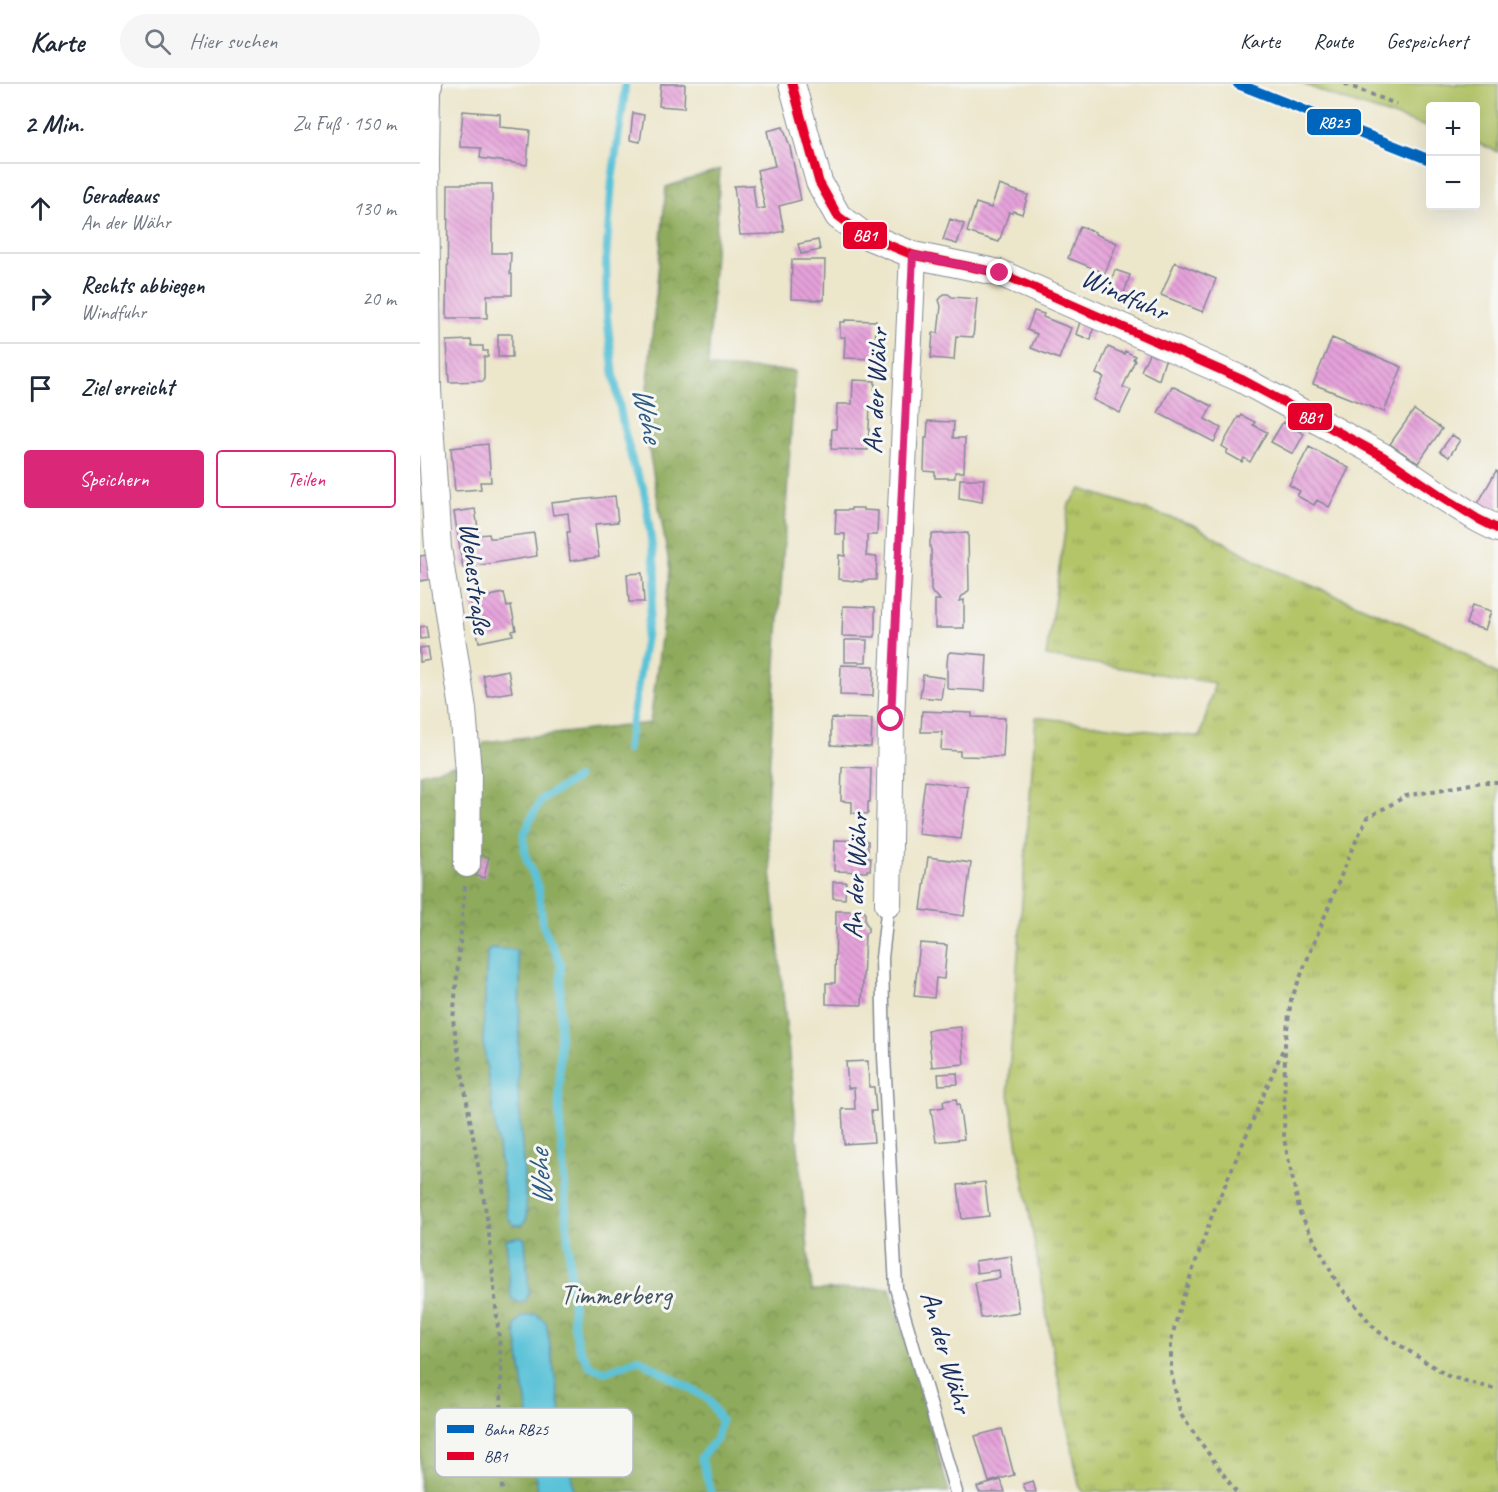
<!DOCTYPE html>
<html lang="de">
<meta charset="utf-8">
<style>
body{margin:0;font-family:Caveat,sans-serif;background:#f6f6f7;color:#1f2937}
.controls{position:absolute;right:18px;top:18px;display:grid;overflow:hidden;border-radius:6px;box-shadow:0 6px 24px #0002}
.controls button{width:54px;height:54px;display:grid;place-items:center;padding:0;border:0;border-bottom:2px solid #e0e1e3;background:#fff;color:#1f2937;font:30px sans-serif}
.stop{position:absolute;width:18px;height:18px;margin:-14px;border:4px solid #db2777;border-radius:50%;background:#fff}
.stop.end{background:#db2777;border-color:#fff;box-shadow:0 2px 6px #0008}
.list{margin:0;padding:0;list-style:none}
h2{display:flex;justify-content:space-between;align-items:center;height:78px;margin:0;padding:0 24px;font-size:26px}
h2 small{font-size:20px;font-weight:400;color:#747a83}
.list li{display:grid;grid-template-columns:39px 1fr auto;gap:18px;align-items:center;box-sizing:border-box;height:90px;padding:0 24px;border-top:2px solid #e0e1e3}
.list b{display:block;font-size:22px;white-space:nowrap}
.list p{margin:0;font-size:20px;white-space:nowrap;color:#747a83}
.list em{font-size:20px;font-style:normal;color:#747a83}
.actions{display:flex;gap:12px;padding:18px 24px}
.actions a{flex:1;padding:14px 0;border:2px solid #db2777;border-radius:6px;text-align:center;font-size:21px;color:#db2777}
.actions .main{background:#db2777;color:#fff}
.icon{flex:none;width:33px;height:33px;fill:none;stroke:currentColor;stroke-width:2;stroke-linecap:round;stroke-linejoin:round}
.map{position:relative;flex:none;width:1078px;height:1408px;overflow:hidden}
header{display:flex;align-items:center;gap:36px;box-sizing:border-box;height:84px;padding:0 30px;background:#fff;border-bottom:2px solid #e0e1e3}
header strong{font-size:28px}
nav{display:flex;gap:33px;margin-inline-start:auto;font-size:21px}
.search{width:420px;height:54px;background:#f6f6f7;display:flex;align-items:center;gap:15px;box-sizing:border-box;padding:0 21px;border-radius:33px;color:#747a83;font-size:22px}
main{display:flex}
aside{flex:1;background:#fff}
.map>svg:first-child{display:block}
</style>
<header>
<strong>Karte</strong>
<div class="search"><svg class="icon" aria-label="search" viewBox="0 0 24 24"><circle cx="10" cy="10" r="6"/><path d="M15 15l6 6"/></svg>Hier suchen</div>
<nav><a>Karte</a><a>Route</a><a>Gespeichert</a></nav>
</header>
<main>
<aside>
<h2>2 Min.<small>Zu Fuß · 150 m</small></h2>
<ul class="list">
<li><svg class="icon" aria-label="ahead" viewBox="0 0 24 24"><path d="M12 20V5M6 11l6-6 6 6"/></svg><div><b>Geradeaus</b><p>An der Währ</p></div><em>130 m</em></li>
<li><svg class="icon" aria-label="right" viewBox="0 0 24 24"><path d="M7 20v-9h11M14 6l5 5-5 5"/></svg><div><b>Rechts abbiegen</b><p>Windfuhr</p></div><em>20 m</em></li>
<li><svg class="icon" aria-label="arrive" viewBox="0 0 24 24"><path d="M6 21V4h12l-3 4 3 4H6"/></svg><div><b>Ziel erreicht</b></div></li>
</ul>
<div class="actions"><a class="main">Speichern</a><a>Teilen</a></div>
</aside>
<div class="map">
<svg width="1078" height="1408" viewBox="0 0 1078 1408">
<defs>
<pattern id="grass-tufts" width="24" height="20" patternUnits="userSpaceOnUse" patternTransform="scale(1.5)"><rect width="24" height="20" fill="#b3c568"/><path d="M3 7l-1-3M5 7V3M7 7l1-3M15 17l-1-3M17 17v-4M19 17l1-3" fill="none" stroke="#91a059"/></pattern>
<pattern id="forest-crowns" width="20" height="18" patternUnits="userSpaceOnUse" patternTransform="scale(1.5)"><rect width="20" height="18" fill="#8eaa5c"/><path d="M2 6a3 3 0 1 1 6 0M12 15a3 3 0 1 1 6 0" fill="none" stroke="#738b4f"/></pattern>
<pattern id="building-back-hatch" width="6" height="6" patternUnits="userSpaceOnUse" patternTransform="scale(1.5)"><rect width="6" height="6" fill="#e6a2da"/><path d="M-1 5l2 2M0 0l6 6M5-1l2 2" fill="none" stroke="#ba84b4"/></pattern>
</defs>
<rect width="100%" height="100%" fill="#f6f6f2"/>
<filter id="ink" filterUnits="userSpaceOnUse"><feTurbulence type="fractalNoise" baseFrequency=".0167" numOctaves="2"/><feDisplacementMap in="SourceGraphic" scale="12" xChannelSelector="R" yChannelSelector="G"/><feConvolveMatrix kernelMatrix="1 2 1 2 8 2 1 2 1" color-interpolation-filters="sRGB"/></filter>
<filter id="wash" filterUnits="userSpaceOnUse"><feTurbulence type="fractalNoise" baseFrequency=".008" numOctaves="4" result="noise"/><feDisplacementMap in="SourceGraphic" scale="24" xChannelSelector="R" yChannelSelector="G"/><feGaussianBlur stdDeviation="1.35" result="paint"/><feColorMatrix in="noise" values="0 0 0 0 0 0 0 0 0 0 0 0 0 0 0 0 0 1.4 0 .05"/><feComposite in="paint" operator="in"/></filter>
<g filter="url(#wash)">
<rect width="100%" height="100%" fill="#ece6cb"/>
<path fill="url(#grass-tufts)" stroke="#677a63" stroke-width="1.5" d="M661,405L774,441L852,485L1022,556L1078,591V1408H663L659,1401L631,1257L588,1004L616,633L780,653L795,599L626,572L649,420Z"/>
<path fill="url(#forest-crowns)" stroke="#546c5d" stroke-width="1.5" d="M300,85L288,283L375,287L346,735L392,1206L470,1204L529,1408H0V690L34,681L59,677V666L65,658L230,639L250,485L224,338L246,103Z"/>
<path fill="#b3c568" stroke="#677a63" stroke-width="1.5" d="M883,0H1078V68L1056,58V22H1010V44L918,14Z"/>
<path fill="#5bc2d8" stroke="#3b789b" stroke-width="1.5" d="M70,864L96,866L100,886L98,1006L107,1134L102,1141H93L88,1133L63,958L67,869Z
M100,1152L105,1155L109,1208L106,1217L99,1219L91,1214L86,1155Z
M116,1230L126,1238L154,1408H118L113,1379L109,1338L95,1243C99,1232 105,1232 116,1230Z"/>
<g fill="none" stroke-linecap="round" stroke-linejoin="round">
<path stroke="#5bc2d8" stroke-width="8" d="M205,0L204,15L192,96L186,175L187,233L194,292L204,345L213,380L223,403L226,418L236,493L207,666
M157,694L122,715L110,736L104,751L105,770L118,803L123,842L141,880L139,1024L154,1242L159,1264L170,1282L185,1288L219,1275L288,1315L301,1337L296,1356L281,1373L291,1408"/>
</g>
<g id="blocks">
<path fill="url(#building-back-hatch)" d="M241,0H265L264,24L239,22Z
M43,27L80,30V43L110,46L107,81L60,74L61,64L40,63V52L41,49Z
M213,29L224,31L220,58L210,56Z
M363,43L370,63L381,116L359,122L364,147L351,150L320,151L314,102L333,101L336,125L345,124L337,86L355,82L347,47Z
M28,100H72V169H91L90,190H92V211H67V234H27Z
M579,101L608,111L602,130L593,127L592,129L589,128L579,158L547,148L556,119L571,124Z
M530,135L544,140L537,160L523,156Z
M660,142L675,148V150L697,159L685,189L648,174Z
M398,156L400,166L381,170L378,160Z
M372,176H405L404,216L371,215Z
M755,178L796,195L783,228L741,211Z
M695,186L710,191L703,212L688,206Z
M524,210H528L532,213L557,215L553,253L536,252L534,276L511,274L513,249H518L521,222L519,216Z
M614,227L624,230L623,233L651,244L639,275L611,264L617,250L607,246Z
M663,229L675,235L671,256L656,250Z
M425,236L456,237L455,275L424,274L425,253H420V238H425Z
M78,250H92V273H78Z
M912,254L982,283L964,328L893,300Z
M51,256L52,262H63V267H68V273H64V297L29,298L27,257Z
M688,263L704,270L705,267L715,272L713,275L715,276L703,303L711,306L700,329L673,316L684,293L676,290Z
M731,265L746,273L739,296L721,287Z
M433,296L455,297L454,321H450L448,366L411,365L412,345H416L417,320H432Z
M752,302L792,322L785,335L801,344L794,358L738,329Z
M994,326L1022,345L998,379L970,360Z
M821,331L835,338L833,341L847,348L830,378L824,374L822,378L806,369L808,366L802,362L818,333L820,334Z
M508,337L534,338L533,354H545L544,388H535V394H515V388L504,387L505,354H507Z
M863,338L884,350L873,370L851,358Z
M1032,351L1040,356L1029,373L1020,367Z
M68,360L71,398H60L61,405L35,407L31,364Z
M889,363L929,384L909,423L897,416L894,421L877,412L880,407L869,401Z
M1076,387L1078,388V437L1055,425Z
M540,395H564L562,418L539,414Z
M195,412L198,438L175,440L179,473L150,477L147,448H150L148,429L133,431L131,419Z
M431,424H443V426L458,427L457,451H447V462L446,472L457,473L456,496H443V498L418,495L419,471L425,472V450H415L416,426H431Z
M55,425L59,451L69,450L70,454H75L114,449L117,472L43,484L34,428Z
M548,449L549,506L546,510L542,512L539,517L544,516V544H515V516H520L517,512L513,510L511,506V466L510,463V457L512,450Z
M8,471L12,495L0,497V472Z
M222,489L224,518H209L207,490Z
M84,509L87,523L91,522L96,546L92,547L93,551L59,558L51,516Z
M1052,521L1071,527L1065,546L1046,540Z
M423,522L455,523V553L422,552Z
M6,542L8,554L0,555V543Z
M425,556H447L446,578H425Z
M8,563L10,576L0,578V564Z
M530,568L567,571L565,607L528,605L527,603V579L528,570Z
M421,581L454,582L453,612L420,611Z
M88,586L92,608L67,612L63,591Z
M503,591L524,594L521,615L500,613Z
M502,627L552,629V633L585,634L583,673L540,672V667L521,666L522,648H501Z
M411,634L452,635L451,663L411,661Z
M422,683L451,684L450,718H448V730L432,729V718L421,717Z
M505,697L548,703L541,755L498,750Z
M415,756L448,757V773L451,774L450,786H447V788L414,787Z
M61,771L69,773L64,794L56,792Z
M508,773L551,779L544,832L501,826Z
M413,798H426L425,815L413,814Z
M416,827H445V838L448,842V848L445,850L442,921L406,920V899H415Z
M500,859L527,861L524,895L516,894L514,914L494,912Z
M541,943L544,980L512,983L508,946Z
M448,977L449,1003H454L456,1027H451L454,1058L424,1060L422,1025H435L434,1004H428L426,978Z
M537,989L538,1000L519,1001L518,990Z
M536,1015L537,1021L539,1020L544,1055L516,1058L511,1025L524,1023L523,1017Z
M565,1098L569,1132L542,1135L538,1101Z
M591,1172L599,1228L561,1234L555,1198L580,1194L579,1186L557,1189L555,1177Z
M582,1345L594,1391L569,1398L555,1352Z
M581,1396L585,1408H559L557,1403Z
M613,1397L616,1408H606L603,1400Z"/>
</g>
</g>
<g filter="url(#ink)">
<use href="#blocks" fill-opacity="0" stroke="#848a94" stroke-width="1.5"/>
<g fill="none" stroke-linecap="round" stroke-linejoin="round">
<g stroke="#848a94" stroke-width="15">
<path id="lane" d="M468,820L462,874L464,972L476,1204L536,1408"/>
</g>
<g stroke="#848a94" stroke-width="28">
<path id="street" d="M9,0L7,5L6,77L8,306L18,464L43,625L48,688L47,780
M372,0L399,98L418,132L442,150L493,171L580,189L821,295L964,373L1023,413L1058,435L1078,445
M468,820L471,635L493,171"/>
</g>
<path stroke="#848a94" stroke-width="4" stroke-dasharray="4.5 4.5" stroke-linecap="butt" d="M925,0L976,20
M1078,698H1062L986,712L947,734L931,767L871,916L865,960L864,1055L880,1129L917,1199L956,1246L1028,1292L1078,1306
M45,802L33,936L68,1140L81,1276L82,1408
M816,1408L761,1331L751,1288V1257L760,1222L793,1129L864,963"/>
<use href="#lane" stroke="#fff" stroke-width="12"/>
<use href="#street" stroke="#fff" stroke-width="26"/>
<g stroke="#f6f6f2" stroke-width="14">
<path id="bus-1" d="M372,0L399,98L418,132L442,150L493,171L580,189L821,295L964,373L1023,413L1058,435L1078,445"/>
</g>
<use href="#bus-1" stroke="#e4002b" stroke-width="9"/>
<g stroke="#f6f6f2" stroke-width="15">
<path id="rail-1" d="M818,0L1010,76"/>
</g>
<use href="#rail-1" stroke="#0065bd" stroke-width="10"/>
</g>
</g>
<g fill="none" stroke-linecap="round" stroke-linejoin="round" filter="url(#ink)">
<path stroke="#db2777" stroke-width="8" d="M471,635L493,171L580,189"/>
</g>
<g text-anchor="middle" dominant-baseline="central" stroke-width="6" stroke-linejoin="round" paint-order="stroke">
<g font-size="28" fill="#1b2f5e" stroke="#f6f6f2">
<text transform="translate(705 210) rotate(24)">Windfuhr</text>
<text transform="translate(455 307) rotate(-87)">An der Währ</text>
<text transform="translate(56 494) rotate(83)">Wehestraße</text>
<text transform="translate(435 792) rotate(-87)">An der Währ</text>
<text transform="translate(527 1268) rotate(74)">An der Währ</text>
</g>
<g font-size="28" fill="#415460" stroke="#f6f6f2">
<text x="196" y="1210">Timmerberg</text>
</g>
<g font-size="30" font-style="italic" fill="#2e5b83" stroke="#f6f6f2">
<text transform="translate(228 330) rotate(78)">Wehe</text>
<text transform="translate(120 1094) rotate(-94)">Wehe</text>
</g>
</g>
<rect x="15" y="1324" width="198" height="69" rx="9" fill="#f6f6f2" stroke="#b4bac6" stroke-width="1.5"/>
<rect x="27" y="1341" width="27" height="8" fill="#0065bd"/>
<rect x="27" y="1368" width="27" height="8" fill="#e4002b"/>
<g font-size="16" fill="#1b2f5e">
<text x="64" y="1351">Bahn RB25</text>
<text x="64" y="1378">BB1</text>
</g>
<g stroke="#f6f6f2" stroke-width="2">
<rect x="886" y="24" width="56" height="28" rx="6" fill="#0065bd"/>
<rect x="422" y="137" width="46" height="29" rx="6" fill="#e4002b"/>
<rect x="867" y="318" width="46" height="29" rx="6" fill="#e4002b"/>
</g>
<g font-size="16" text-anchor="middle" font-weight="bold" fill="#fff">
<text x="914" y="44">RB25</text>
<text x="445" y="157">BB1</text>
<text x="890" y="339">BB1</text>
</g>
</svg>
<div class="controls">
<button>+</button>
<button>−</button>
</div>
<div class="stop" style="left:471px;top:635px"></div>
<div class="stop end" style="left:580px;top:189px"></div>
</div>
</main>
